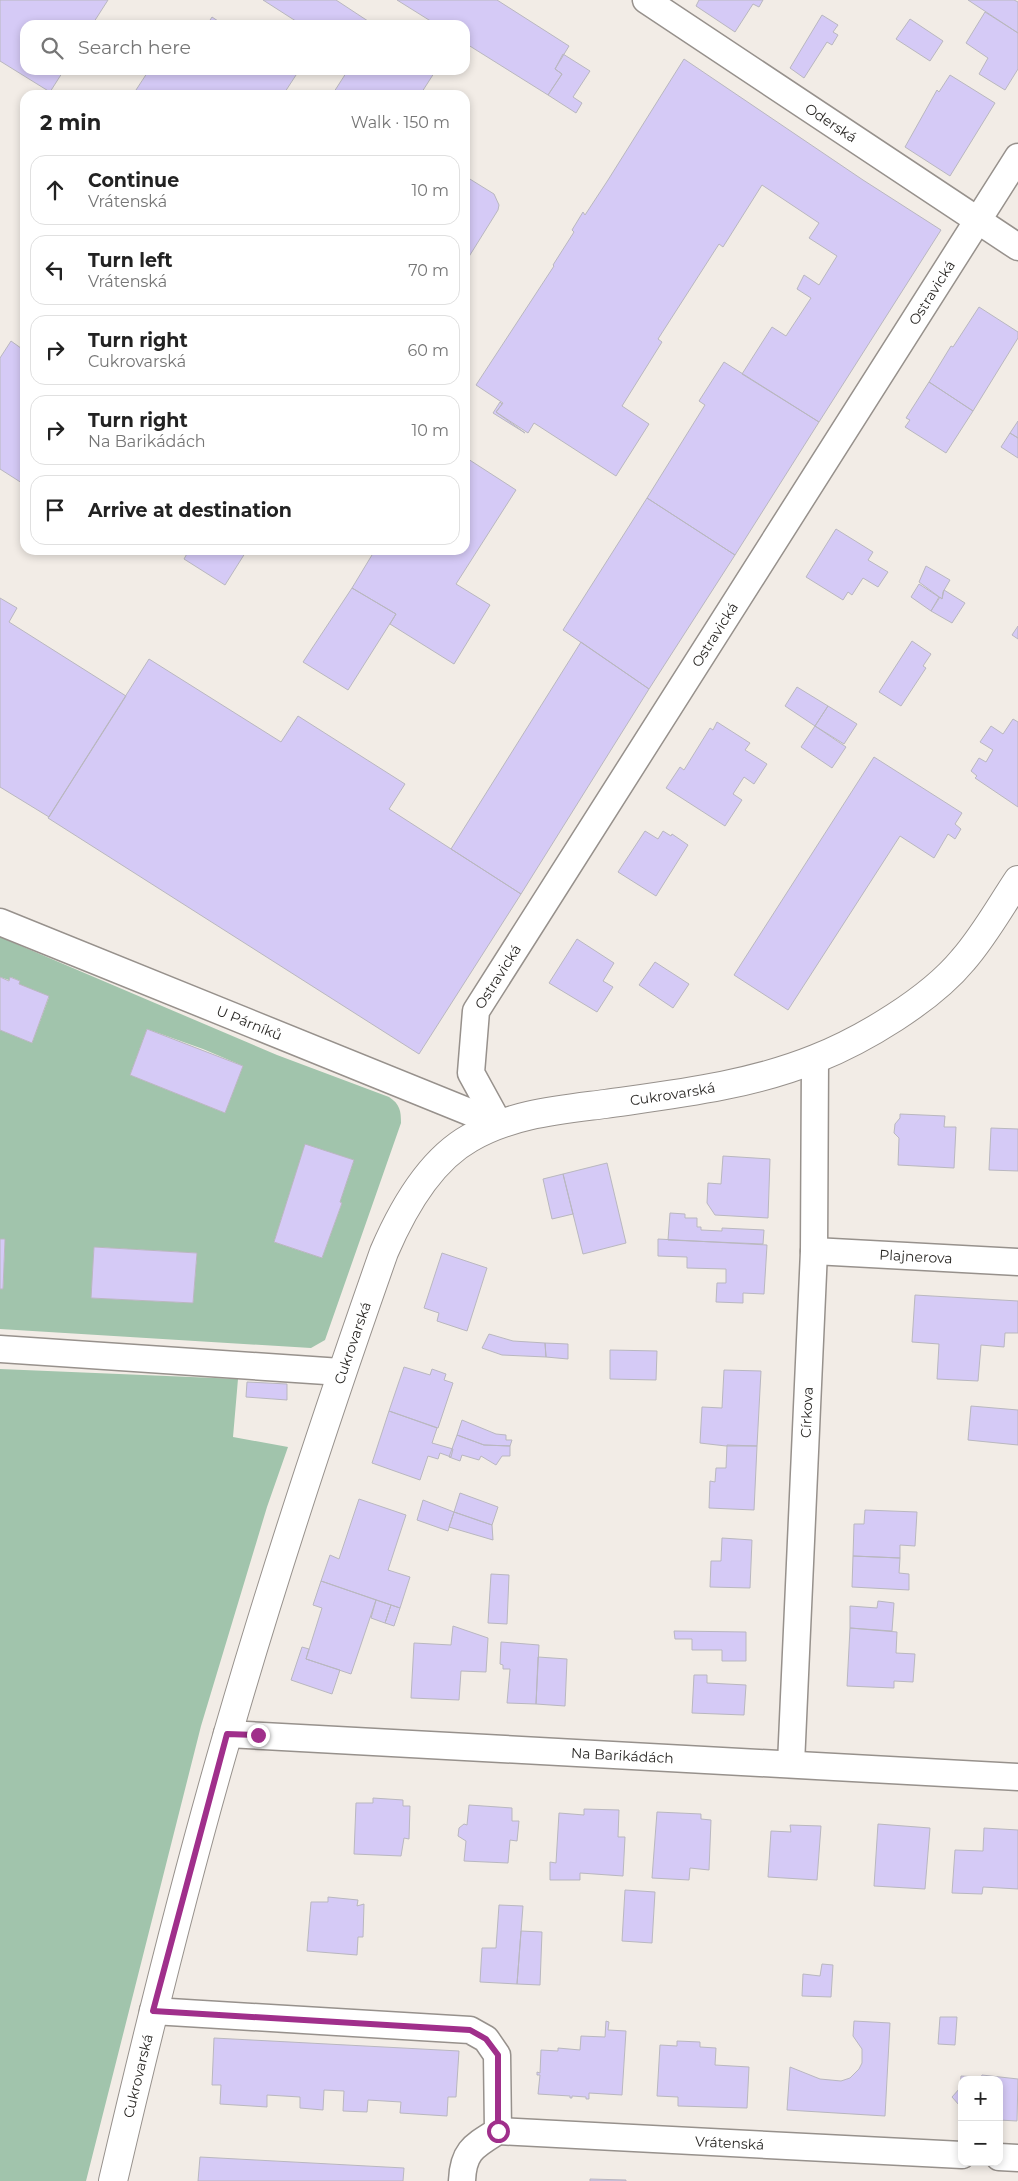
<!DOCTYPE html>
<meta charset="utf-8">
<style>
body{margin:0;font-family:Montserrat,sans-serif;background:#f2f2f2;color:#222}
.controls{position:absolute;right:15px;bottom:15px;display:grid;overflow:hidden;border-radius:10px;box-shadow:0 2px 8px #0003}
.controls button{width:45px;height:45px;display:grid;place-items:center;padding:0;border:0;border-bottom:1px solid #e0e0e0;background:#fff;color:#222;font:25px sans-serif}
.stop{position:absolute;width:15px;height:15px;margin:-11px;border:4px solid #a02f8b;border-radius:50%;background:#fff}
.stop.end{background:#a02f8b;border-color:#fff;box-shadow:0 1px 5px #0008}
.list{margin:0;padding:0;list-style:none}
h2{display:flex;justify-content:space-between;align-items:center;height:65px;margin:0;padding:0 20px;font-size:21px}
h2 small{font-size:16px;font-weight:400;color:#767676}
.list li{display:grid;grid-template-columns:32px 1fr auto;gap:15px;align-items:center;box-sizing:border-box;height:70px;margin:0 10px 10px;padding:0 10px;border:1px solid #e0e0e0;border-radius:15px}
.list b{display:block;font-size:19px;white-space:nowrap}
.list p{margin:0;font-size:16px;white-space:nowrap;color:#767676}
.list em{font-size:16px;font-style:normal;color:#767676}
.icon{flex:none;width:28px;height:28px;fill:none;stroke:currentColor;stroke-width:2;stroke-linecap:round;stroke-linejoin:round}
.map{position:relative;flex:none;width:1018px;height:2181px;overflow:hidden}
.search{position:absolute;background:#fff;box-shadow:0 2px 8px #0003;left:20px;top:20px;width:450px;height:55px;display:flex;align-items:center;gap:12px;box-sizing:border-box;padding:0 18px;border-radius:15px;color:#767676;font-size:19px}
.panel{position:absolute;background:#fff;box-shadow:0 2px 8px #0003;left:20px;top:90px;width:450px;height:465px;border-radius:15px}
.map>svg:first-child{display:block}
</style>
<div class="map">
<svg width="1018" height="2181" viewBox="0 0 1018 2181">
<rect width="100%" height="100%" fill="#f2ece6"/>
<path fill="#a1c4ac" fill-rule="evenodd" d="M0,937L277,1055L389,1097C400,1104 401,1111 401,1123L325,1340L311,1348L0,1329V1289H3L5,1239H0V1030L32,1043L49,997L19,984L20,981L11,977L9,980L0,977ZM147,1029L203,1049L243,1066L225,1113L130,1075ZM305,1145L354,1160L340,1202L342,1203L322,1258L274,1242ZM94,1247L197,1253L193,1303L92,1298Z
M0,1369L238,1379L233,1437L288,1447L267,1507L201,1726L86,2181H0Z"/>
<path fill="#d5caf6" stroke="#b9b7bf" d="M0,0H108L92,25H25V70H64L50,92L0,61Z
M263,0H336L374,25H302Z
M397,0H497L569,46L555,69L562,74L548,95L465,43V25H437Z
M699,0H763L759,7L753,4L735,32L696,6Z
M968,0H1014L1018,2V33Z
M985,12L1018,33V69L1005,90L979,74L988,58L966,43Z
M822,15L838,25L833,32L838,35L832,45L827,42L804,78L790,68Z
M212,17L224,25H207Z
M910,19L943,41L930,61L896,39Z
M563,54L590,71L573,97L582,103L576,113L548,95L562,74L555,69Z
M684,59L863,180L941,230L819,422L742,374L772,327L786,336L811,298L797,289L804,275L819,285L837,256L809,238L819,223L762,185L723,247L719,244L658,339L662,342L622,406L649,424L616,476L534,423L528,433L496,412L503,403L476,385L554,266L553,265L574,232L572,230L583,212L585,215L608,180Z
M149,70H294L298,72L283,95H143L136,90Z
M348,70H436L420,95H332Z
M950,75L995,103L950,176L905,147L937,90L939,92Z
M465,176L494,194L499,205L498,210L465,263Z
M979,307L1018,332V338L973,411L929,382L951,346L953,347Z
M11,341L25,351V485L0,469V358Z
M724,362L819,422L735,555L647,498L705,405L699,401Z
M929,382L973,411L946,453L905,427L910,420L906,418Z
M500,402L502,404L496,412L525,433L493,413Z
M1018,421V438L1010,433Z
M1010,433L1018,438V458L1001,447Z
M465,457L516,490L456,584L490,605L454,664L390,624L396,614L352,588L375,550H465Z
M647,498L735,555L649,689L563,630Z
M836,529L873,552L868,560L888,572L878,587L863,578L852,595L848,592L843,600L806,577Z
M189,550H247L225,585L184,559Z
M926,566L950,580L943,592L942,599L919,582Z
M919,584L939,597L931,611L911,597Z
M352,588L396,614L348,690L303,662Z
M944,590L965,603L952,623L931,611L940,597L942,599Z
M0,598L17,608L9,622L126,696L49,817L0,787Z
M1018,626V639L1012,635Z
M912,641L931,654L923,666L926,668L901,706L879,692Z
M581,642L649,689L521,894L451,849Z
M149,659L281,742L298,716L405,784L389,809L521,894L419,1054L48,818Z
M797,687L828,706L815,726L785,706Z
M828,706L857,724L844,744L815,726Z
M1013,719L1018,722V807L975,778L977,776L971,771L979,758L986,762L993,750L980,742L991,726L1003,734Z
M717,722L750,743L745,750L767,764L754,784L744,777L733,794L742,800L725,826L666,788L680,767L684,770L710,728L713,730Z
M815,726L846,747L832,768L801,747Z
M874,757L962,813L955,824L961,829L955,839L948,834L934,858L900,836L788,1010L734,975Z
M645,831L658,839L663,831L671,836L672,834L688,845L656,896L618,872Z
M577,939L614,963L603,981L613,987L597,1012L549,983Z
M655,962L689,984L673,1008L639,985Z
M0,977L9,981L10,977L20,981L19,984L49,996L32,1043L0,1030Z
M147,1029L243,1066L225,1113L130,1075Z
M900,1114L945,1116L944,1127H956L954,1168L898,1165L899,1138L894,1133L895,1124L900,1118Z
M991,1128L1018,1129V1171L989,1170Z
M305,1144L354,1160L340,1202L342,1203L322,1258L274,1242Z
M723,1156L770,1159L768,1218L715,1215L707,1203L708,1183L721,1184Z
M607,1163L626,1243L583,1254L563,1174Z
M563,1174L573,1214L552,1219L543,1179Z
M670,1213L685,1214V1218H697V1227H701V1230L722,1231V1228L764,1230L763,1244L668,1240Z
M0,1239H5L3,1289H0Z
M658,1239L767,1245L764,1294L743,1293V1303L716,1302L717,1283H726V1269L687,1268V1257L658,1256Z
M94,1247L197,1253L193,1303L91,1298Z
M442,1253L487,1268L467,1331L437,1321L439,1313L424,1308Z
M915,1295L1018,1301V1333H1005L1004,1347L981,1345L978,1381L937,1379L939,1344L912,1342Z
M489,1334L513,1341L545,1343L546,1357L502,1355L482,1348Z
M545,1343L568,1344V1359L546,1357Z
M610,1350L657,1351L656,1380L610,1379Z
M404,1367L430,1375L432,1369L446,1374L444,1380L453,1383L438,1428L389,1411Z
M724,1370L761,1371L757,1446H726L700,1443L702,1407L722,1408Z
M247,1382L287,1384V1400L246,1397Z
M971,1406L1018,1410V1445L968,1440Z
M389,1411L437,1428L432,1443L453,1449L451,1457L440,1453L438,1459L428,1456L420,1480L372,1463Z
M462,1420L496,1434L506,1435V1440H512L510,1446L484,1445L457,1435Z
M457,1435L484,1445L510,1446V1456H502L496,1465L481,1456L479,1460L462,1455L460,1461L449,1457Z
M727,1445L757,1446L754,1510L709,1508L710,1481L715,1482L716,1468H726Z
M460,1493L498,1507L492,1525L454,1512Z
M359,1499L406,1515L388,1570L410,1577L400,1608L321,1581L330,1555L339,1559Z
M423,1500L454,1512L448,1531L417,1520Z
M865,1510L917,1512L915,1546L900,1545V1558L853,1556L854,1524H864Z
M454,1512L492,1525L493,1540L449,1527Z
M722,1538L752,1540L750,1588L710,1587L711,1561H721Z
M853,1556L900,1558L899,1573L909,1574V1590L852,1587Z
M491,1574L509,1575L507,1624L488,1623Z
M321,1581L376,1600L351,1674L306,1659L322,1608L313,1605Z
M376,1600L391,1605L385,1623L371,1618Z
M878,1601L894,1603L892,1631L850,1628V1606L877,1608Z
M391,1605L400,1608L394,1626L385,1623Z
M453,1626L488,1638L486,1672L461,1671L459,1700L411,1698L414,1643L451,1645Z
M850,1628L897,1632L896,1653L915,1654L913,1682L894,1681V1688L847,1686Z
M674,1631L746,1632V1661H722V1650H692V1639H675Z
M501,1642L539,1645L536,1704L507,1703L510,1669H503V1665L500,1664Z
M302,1647L309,1649L306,1659L340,1670L332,1694L291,1680Z
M538,1657L567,1659L565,1706L536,1704Z
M694,1675H707V1683L746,1685L744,1715L692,1713Z
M373,1798L403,1800V1806H410L409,1839L404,1838L401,1856L354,1854L356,1803H373Z
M469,1805L512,1808V1821H519L517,1841L510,1840L508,1863L464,1861L466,1841L458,1836L459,1828L464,1824L467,1825Z
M584,1809L619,1810L618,1837H625L623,1876L580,1873V1880H550V1862L556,1863L559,1813L584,1815Z
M657,1812L701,1814V1819L711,1820L709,1870L690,1868L689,1880L652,1878Z
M878,1824L930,1828L925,1889L874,1886Z
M790,1825L821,1826L817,1880L768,1877L771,1831L791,1832Z
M984,1828L1018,1830V1889L983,1887L982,1894L952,1893L955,1850L983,1851Z
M625,1890L655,1892L652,1943L622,1941Z
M328,1897L358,1900L357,1906L364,1904L363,1937H358L357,1955L307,1951L311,1902H328Z
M499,1905L523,1906L517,1984L480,1982L482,1948H496Z
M521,1931L542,1932L540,1985L517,1984Z
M822,1964L833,1965L831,1997L802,1996L803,1974L820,1976Z
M940,2017H957L955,2045L938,2044Z
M606,2021L609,2022L608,2030L626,2031L622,2095L589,2093V2099H586V2097L572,2096V2098H570V2096L538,2094L540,2075H537V2072L540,2073L541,2050L558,2051V2048L580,2050L581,2036L605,2037Z
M854,2021L890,2023L885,2116L787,2110L790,2067L820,2079L841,2081L850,2078L859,2069L862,2063V2049L853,2036Z
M214,2038L459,2051L456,2097H448L447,2116L400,2113L401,2102L368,2100L367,2112L343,2111L344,2091L324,2090L323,2110L300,2108V2097L267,2095V2107L220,2104L221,2085H212Z
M677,2041L700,2042V2047L716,2048L715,2065L749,2067L747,2108L678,2106V2097L657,2096L660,2045L677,2046Z
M982,2075L1018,2079L1017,2121L999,2120V2128V2080H962V2118H959V2105L952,2097L960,2088L961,2076L981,2077Z
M200,2157L404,2168L403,2181H198Z
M590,2179L626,2180V2181H590Z"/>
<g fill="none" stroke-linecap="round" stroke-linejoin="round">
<g stroke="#97918c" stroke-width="29">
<g id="minor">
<path id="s1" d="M646,0L1018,247"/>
<path id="s2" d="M0,922L499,1124"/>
<path id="s3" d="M499,1124L471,1073L476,1011L1018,157"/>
<path id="s4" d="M814,1251L1018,1262"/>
<path d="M0,1349L341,1372"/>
<path id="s5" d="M227,1734L1018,1777"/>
<path id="s6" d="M791,1764L814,1251L815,1059"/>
<path d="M153,2011L470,2030L486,2039L497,2055L498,2131C474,2146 463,2151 462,2181"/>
<path id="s7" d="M498,2131L962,2155"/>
<path d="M999,2157L1018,2158"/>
</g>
</g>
<g stroke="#97918c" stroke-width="30">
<g id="tertiary">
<path id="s8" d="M113,2181C148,2031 185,1881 228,1733C275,1571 328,1411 384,1252C402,1210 429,1161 470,1138C511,1114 559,1110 605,1104C675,1094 748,1086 815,1059C863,1040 930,1000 963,960C984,936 1000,907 1018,880"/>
</g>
</g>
<use href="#minor" stroke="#fff" stroke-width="26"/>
<use href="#tertiary" stroke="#fff" stroke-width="28"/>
</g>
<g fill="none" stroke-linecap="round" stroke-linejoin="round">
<path stroke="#a02f8b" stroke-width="6" d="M258,1735L227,1734L153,2011L470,2030L486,2039L498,2055V2131"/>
</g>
<g text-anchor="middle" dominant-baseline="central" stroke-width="4" stroke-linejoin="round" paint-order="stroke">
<g font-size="14" fill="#2b2926" stroke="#fff">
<text stroke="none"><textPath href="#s1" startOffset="222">Oderská</textPath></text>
<text stroke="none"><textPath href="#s3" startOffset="971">Ostravická</textPath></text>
<text stroke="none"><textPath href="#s3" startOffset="566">Ostravická</textPath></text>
<text stroke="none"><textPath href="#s3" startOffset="161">Ostravická</textPath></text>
<text stroke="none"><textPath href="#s2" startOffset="269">U Párníků</textPath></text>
<text stroke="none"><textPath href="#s8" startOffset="1322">Cukrovarská</textPath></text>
<text stroke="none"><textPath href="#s4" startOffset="102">Plajnerova</textPath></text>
<text stroke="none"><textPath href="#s8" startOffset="872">Cukrovarská</textPath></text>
<text stroke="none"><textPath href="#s6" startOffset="352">Církova</textPath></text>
<text stroke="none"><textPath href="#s5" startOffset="396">Na Barikádách</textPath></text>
<text stroke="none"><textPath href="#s8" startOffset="108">Cukrovarská</textPath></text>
<text stroke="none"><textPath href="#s7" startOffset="232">Vrátenská</textPath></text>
</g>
</g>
</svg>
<div class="controls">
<button>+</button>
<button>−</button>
</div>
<div class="stop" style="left:498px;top:2131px"></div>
<div class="stop end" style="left:258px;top:1735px"></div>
<div class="search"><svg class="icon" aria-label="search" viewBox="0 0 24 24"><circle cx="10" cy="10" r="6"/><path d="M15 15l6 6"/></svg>Search here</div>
<section class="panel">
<h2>2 min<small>Walk · 150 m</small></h2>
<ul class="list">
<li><svg class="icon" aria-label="ahead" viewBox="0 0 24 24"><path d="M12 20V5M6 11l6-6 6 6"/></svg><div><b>Continue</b><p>Vrátenská</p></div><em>10 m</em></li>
<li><svg class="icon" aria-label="left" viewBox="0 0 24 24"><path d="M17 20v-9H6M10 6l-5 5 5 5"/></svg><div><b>Turn left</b><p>Vrátenská</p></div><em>70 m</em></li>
<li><svg class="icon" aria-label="right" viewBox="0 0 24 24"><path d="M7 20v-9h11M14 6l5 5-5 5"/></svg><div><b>Turn right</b><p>Cukrovarská</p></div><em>60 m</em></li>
<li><svg class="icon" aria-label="right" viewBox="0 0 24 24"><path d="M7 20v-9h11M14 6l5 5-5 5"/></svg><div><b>Turn right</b><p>Na Barikádách</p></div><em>10 m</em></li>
<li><svg class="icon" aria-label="arrive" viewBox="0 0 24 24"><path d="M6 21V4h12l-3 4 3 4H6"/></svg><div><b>Arrive at destination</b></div></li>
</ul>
</section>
</div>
